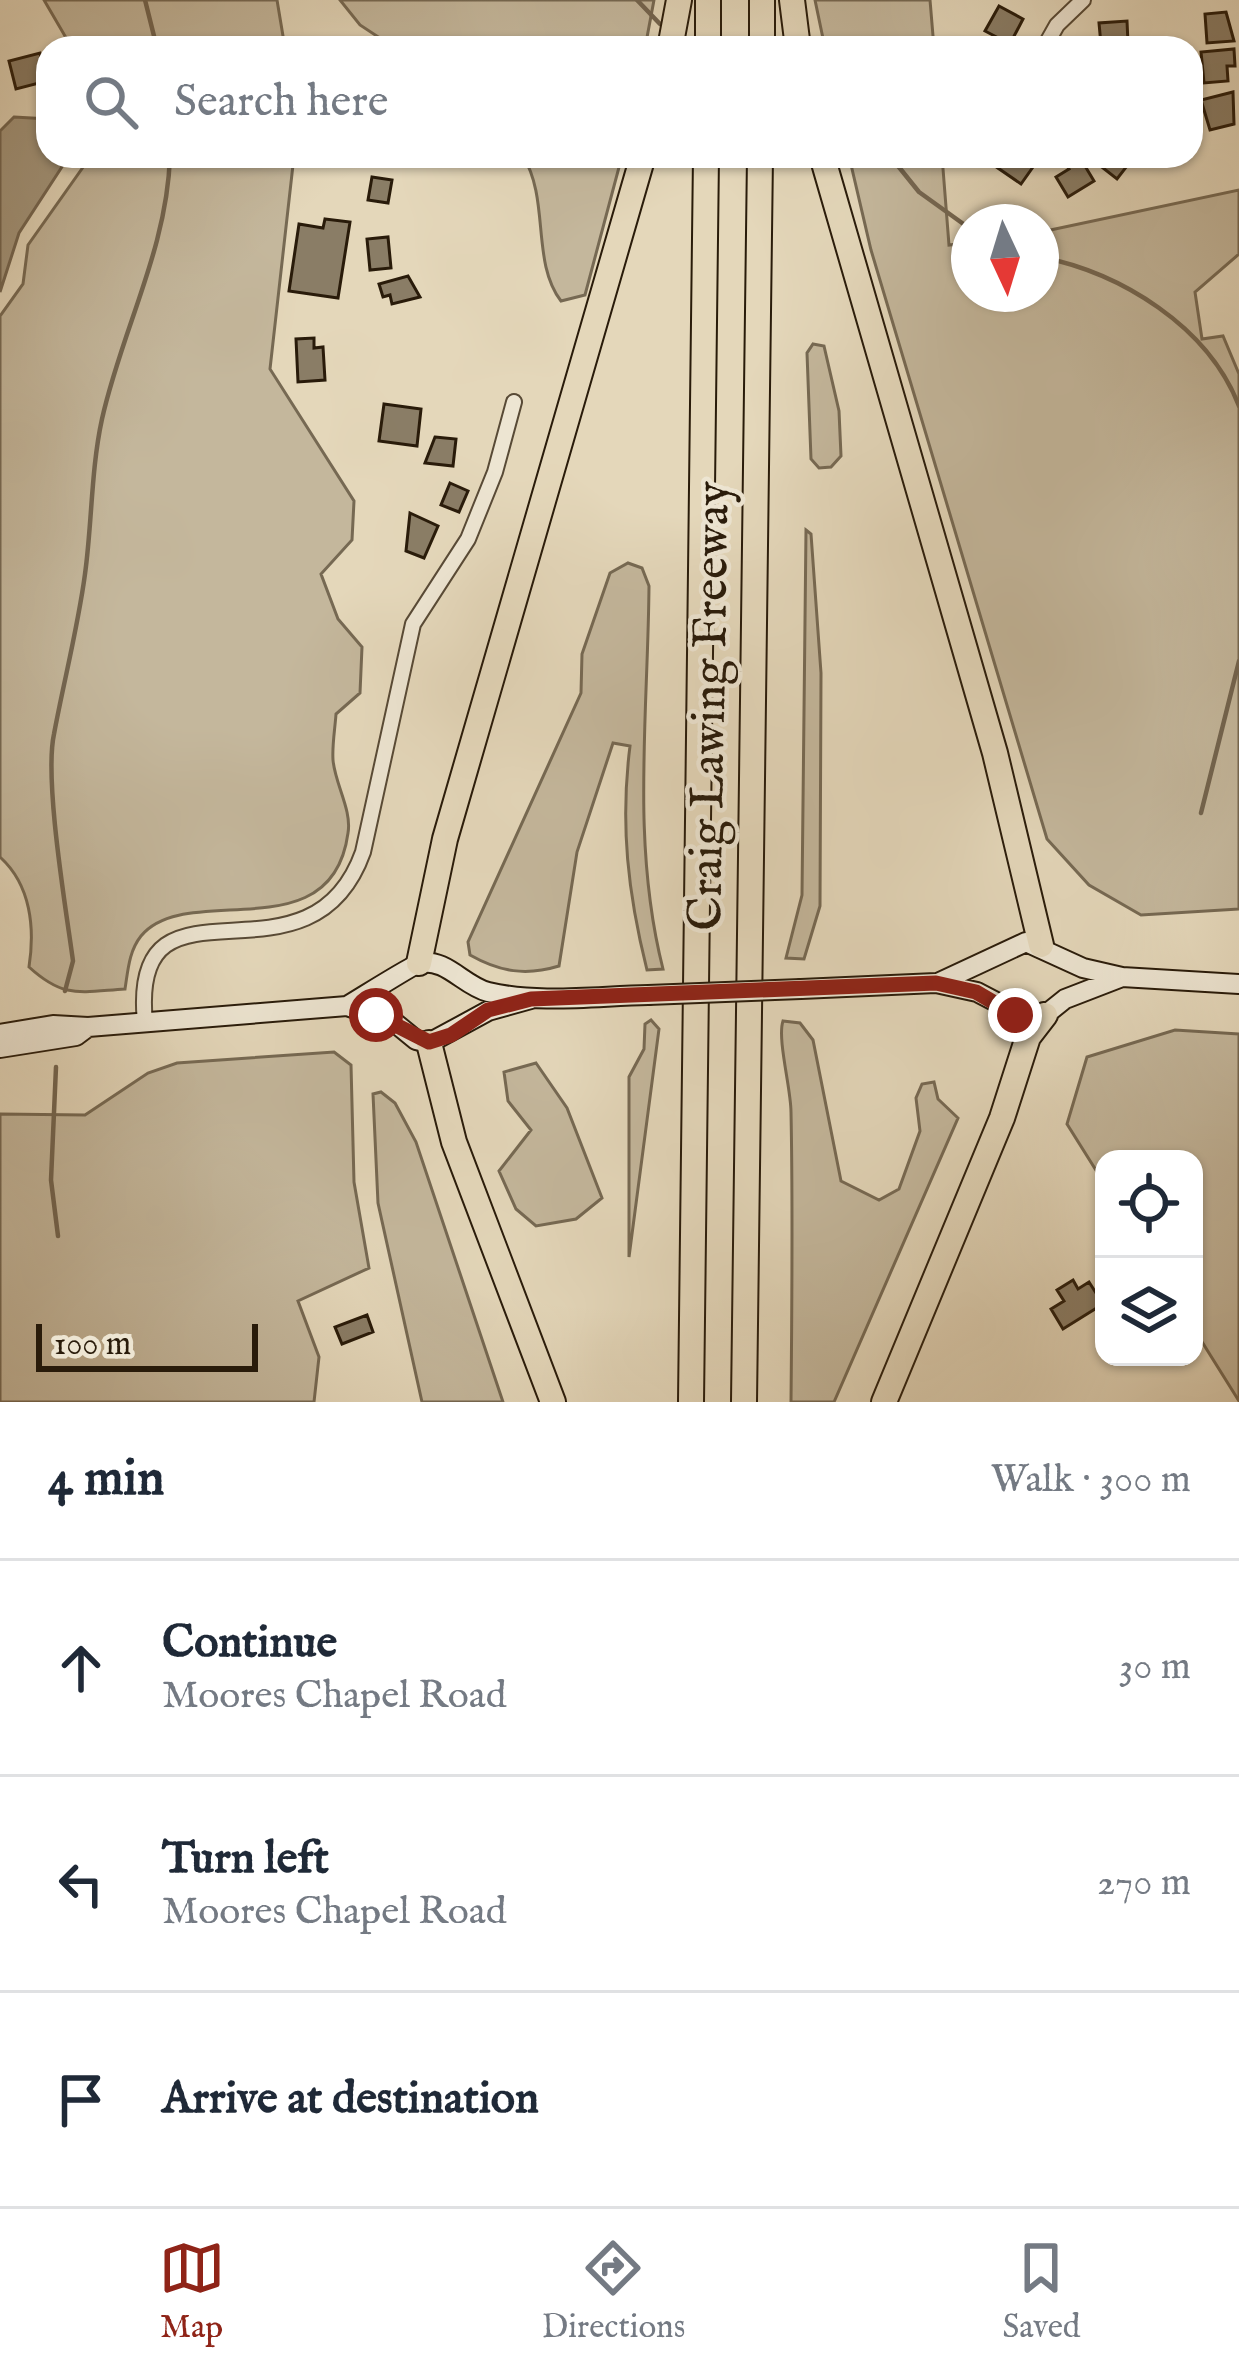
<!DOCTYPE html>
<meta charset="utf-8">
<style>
body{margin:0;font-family:"IM FELL English",serif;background:#f2f2f3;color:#1f2937}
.controls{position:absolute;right:36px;bottom:36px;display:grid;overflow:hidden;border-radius:24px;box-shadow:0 3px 9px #0004}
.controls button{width:108px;height:108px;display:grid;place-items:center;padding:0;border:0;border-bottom:3px solid #e0e1e3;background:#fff;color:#1f2937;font:60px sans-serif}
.compass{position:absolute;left:951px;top:204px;width:108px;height:108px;border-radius:50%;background:#fff;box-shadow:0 3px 9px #0004;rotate:176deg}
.scale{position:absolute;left:36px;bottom:30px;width:222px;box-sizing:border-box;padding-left:12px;border:6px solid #291b0a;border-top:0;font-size:33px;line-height:42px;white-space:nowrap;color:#291b0a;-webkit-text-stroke:9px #ede5d2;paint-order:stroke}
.stop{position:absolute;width:36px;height:36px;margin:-27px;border:9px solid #8f2418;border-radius:50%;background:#fff}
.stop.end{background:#8f2418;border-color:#fff;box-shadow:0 3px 12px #0008}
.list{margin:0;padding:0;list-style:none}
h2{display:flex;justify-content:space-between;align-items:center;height:156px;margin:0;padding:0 48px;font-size:51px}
h2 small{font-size:39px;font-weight:400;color:#747a83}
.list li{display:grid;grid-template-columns:78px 1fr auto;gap:36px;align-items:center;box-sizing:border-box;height:216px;padding:0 48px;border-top:3px solid #e0e1e3}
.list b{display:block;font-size:45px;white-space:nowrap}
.list p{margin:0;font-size:39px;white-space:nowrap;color:#747a83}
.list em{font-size:39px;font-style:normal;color:#747a83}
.icon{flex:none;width:66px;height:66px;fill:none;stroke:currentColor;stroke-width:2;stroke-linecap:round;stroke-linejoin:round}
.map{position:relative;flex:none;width:1239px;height:1402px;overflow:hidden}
.search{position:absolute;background:#fff;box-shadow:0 3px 9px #0004;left:36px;right:36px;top:36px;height:132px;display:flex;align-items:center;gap:30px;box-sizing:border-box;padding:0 42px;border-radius:36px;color:#747a83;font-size:45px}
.sheet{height:804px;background:#fff}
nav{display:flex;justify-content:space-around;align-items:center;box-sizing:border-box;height:168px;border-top:3px solid #e0e1e3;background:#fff;font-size:33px;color:#747a83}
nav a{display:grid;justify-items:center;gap:6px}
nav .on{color:#8f2418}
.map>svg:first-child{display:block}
</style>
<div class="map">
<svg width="1239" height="1402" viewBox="0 0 1239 1402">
<rect width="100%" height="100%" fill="#e4d7ba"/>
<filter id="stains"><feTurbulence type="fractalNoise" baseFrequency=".00167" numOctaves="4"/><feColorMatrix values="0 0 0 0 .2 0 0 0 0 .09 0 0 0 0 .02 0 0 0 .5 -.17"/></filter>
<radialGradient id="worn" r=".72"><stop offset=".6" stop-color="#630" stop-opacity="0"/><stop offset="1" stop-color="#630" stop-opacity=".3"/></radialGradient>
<path fill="#c4b79c" stroke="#766953" stroke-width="3" d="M44,0H277L285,48H72Z
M340,0H654L645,48H395L360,25Z
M815,0H930L934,48H825Z
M91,156H294L270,369L354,501L352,540L321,574L338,619L362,647L360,693L336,714C335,729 332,745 333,760C335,784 352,810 348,833C332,953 187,880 141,936C129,951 128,970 125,989C80,992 64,999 29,967C35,928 31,885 0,857V316L23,284L28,245Z
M523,156H622L585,295L561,301C531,262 550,200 523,156Z
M849,156H942L949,245L969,243V294H1041V232L1239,190V254L1195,292L1202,339L1223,336L1239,374V909L1141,915L1089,885L1047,839L871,250Z
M813,344L824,346L839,411L841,456L831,467L819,468L811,459L807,353Z
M806,530L811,534L821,673L820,906L804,959L786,958L802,895Z
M628,563L642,568L649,586C648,715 631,843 663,969L647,970C628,894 620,825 630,746L613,743L577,852L559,966C526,976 500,972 470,955L468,942L581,693L582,654L610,573Z
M651,1020L659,1029L629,1257V1077L644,1049L645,1024Z
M783,1021L800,1023L813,1040L841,1181L879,1200L899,1189L920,1131L916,1098L922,1084L934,1082L938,1099L958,1118L834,1402H791C792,1305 793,1209 791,1112C791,1088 777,1039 783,1021Z
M1175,1030L1239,1034V1401L1194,1329V1159H1104V1183L1067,1124L1087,1057Z
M334,1052L351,1065L354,1182L369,1268L298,1301L319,1357L314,1402H0V1114L85,1115L148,1073L177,1063Z
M536,1063L567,1108L602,1198L576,1219L536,1226L516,1209L499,1171L531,1130L508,1101L504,1072Z
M381,1092L395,1103L416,1142L503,1402H422L378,1203L373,1094Z"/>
<path fill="#a4977e" stroke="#736550" stroke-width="3" d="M14,117L48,119V156H69L19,233L0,292V131Z"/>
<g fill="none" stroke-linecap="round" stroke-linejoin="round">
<path stroke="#736550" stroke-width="4.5" d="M145,0L157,48
M637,0L660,24
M890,156L919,192L969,228
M1041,257C1121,273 1208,326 1239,406
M1201,813L1239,661
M65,991L73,961C66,909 44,780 54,734C63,685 78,627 85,574C92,524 91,469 102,419C122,329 167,250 170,156
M56,1067L51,1180L58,1236"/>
</g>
<path fill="#8a7d66" stroke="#291b0a" stroke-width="3" d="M999,6L1023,19L1010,44L985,31Z
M1226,12L1234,41L1207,43L1205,14Z
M1127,21L1128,43L1101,45L1099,23Z
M1234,49L1235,66H1227L1228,81L1204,83L1201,52Z
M40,53L47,81L16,89L9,61Z
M1233,92L1234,124L1210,130L1201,100Z
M1002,156H1038L1040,157L1021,184L995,166Z
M1079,156L1094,181L1068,197L1056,177L1069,169L1064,161Z
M1105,156H1133L1134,157L1117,179L1098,164Z
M372,177L392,180L388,203L368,200Z
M325,219L350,222L338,298L289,291L299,224L323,228Z
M388,237L391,268L370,270L367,239Z
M408,276L420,297L392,304L390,295L383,297L379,284Z
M314,338V348L323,347L325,380L298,382L296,339Z
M384,404L421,409L417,446L379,441Z
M435,437L456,439L453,466L425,463Z
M450,483L468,491L459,512L441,505Z
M410,513L438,526L424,558L406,551Z
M1073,1280L1078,1289L1089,1282L1103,1304L1063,1329L1051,1309L1064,1301L1057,1290Z
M367,1315L373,1332L342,1344L335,1327Z"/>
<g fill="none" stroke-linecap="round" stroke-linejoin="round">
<g stroke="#584a36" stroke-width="18">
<path id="minor" d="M1044,48L1057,25L1083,0
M145,1022C128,855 309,1003 363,852L413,624L468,539L495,472L514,402"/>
</g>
<g stroke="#291b0a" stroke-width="22">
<path id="secondary" d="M940,982L1026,942L1083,968L1122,977L1239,984
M801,989L936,983L977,992L1027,1018L1045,1015L1065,999L1122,977
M347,1006C359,999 414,964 420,963C446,958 464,986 488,992C539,1004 596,996 648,995
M0,1034L53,1025L88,1027L347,1006L394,1022L416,1040L429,1043L488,1011L531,999
M0,1048L76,1036L88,1027"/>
</g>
<g stroke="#291b0a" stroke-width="28">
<path id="motorway" d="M792,0L798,48
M670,48L679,0
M708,48V0
M762,48V0
M822,156L995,753L1041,945
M419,963L445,839L643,156
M429,1043L454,1142L553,1402
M691,1402L706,156
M744,1402L760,156
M884,1402L1002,1118L1028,1037L1045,1015"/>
</g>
<use href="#minor" stroke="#ede5d2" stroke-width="14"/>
<use href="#secondary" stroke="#ede5d2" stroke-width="18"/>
<use href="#motorway" stroke="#e4d7ba" stroke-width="24"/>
<g stroke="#291b0a" stroke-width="22" stroke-linecap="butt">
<path id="secondary-bridge" d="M648,995L801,989"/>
</g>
<use href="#secondary-bridge" stroke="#ede5d2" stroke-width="18"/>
</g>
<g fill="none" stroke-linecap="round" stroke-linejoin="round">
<path stroke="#8f2418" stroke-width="15" d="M376,1015L429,1042L451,1035L488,1010L531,999L936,983L976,992L1015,1015"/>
</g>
<g text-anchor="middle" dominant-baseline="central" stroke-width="9" stroke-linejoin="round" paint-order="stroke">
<g font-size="48" fill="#291b0a" stroke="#ede5d2">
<text transform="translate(711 706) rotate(-89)">Craig Lawing Freeway</text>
</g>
</g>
<rect width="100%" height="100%" filter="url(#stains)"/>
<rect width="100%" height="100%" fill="url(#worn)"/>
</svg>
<div class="controls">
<button><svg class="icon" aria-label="locate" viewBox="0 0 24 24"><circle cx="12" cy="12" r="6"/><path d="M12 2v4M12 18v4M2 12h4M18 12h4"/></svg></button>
<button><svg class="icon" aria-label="layers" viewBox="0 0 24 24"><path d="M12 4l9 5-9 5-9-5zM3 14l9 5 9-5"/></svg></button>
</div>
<svg class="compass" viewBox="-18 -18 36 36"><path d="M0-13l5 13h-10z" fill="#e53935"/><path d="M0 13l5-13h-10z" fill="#747a83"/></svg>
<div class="scale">100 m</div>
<div class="stop" style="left:376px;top:1015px"></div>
<div class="stop end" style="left:1015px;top:1015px"></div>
<div class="search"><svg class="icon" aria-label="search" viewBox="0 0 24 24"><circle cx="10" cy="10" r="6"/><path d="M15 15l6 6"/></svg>Search here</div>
</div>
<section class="sheet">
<h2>4 min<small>Walk · 300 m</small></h2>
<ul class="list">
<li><svg class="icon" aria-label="ahead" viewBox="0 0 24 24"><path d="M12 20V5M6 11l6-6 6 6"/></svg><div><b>Continue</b><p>Moores Chapel Road</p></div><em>30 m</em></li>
<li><svg class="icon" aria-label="left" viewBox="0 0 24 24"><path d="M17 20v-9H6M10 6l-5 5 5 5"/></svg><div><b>Turn left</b><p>Moores Chapel Road</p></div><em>270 m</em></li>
<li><svg class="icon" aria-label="arrive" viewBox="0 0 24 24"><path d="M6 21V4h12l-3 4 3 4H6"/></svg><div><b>Arrive at destination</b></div></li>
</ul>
</section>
<nav>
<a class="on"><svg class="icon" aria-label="map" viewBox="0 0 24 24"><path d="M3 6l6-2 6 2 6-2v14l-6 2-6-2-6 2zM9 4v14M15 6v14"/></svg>Map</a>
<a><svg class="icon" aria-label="directions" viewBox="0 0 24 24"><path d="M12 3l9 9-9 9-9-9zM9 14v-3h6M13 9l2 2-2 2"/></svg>Directions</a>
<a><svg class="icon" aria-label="saved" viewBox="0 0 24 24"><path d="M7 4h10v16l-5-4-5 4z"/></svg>Saved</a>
</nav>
